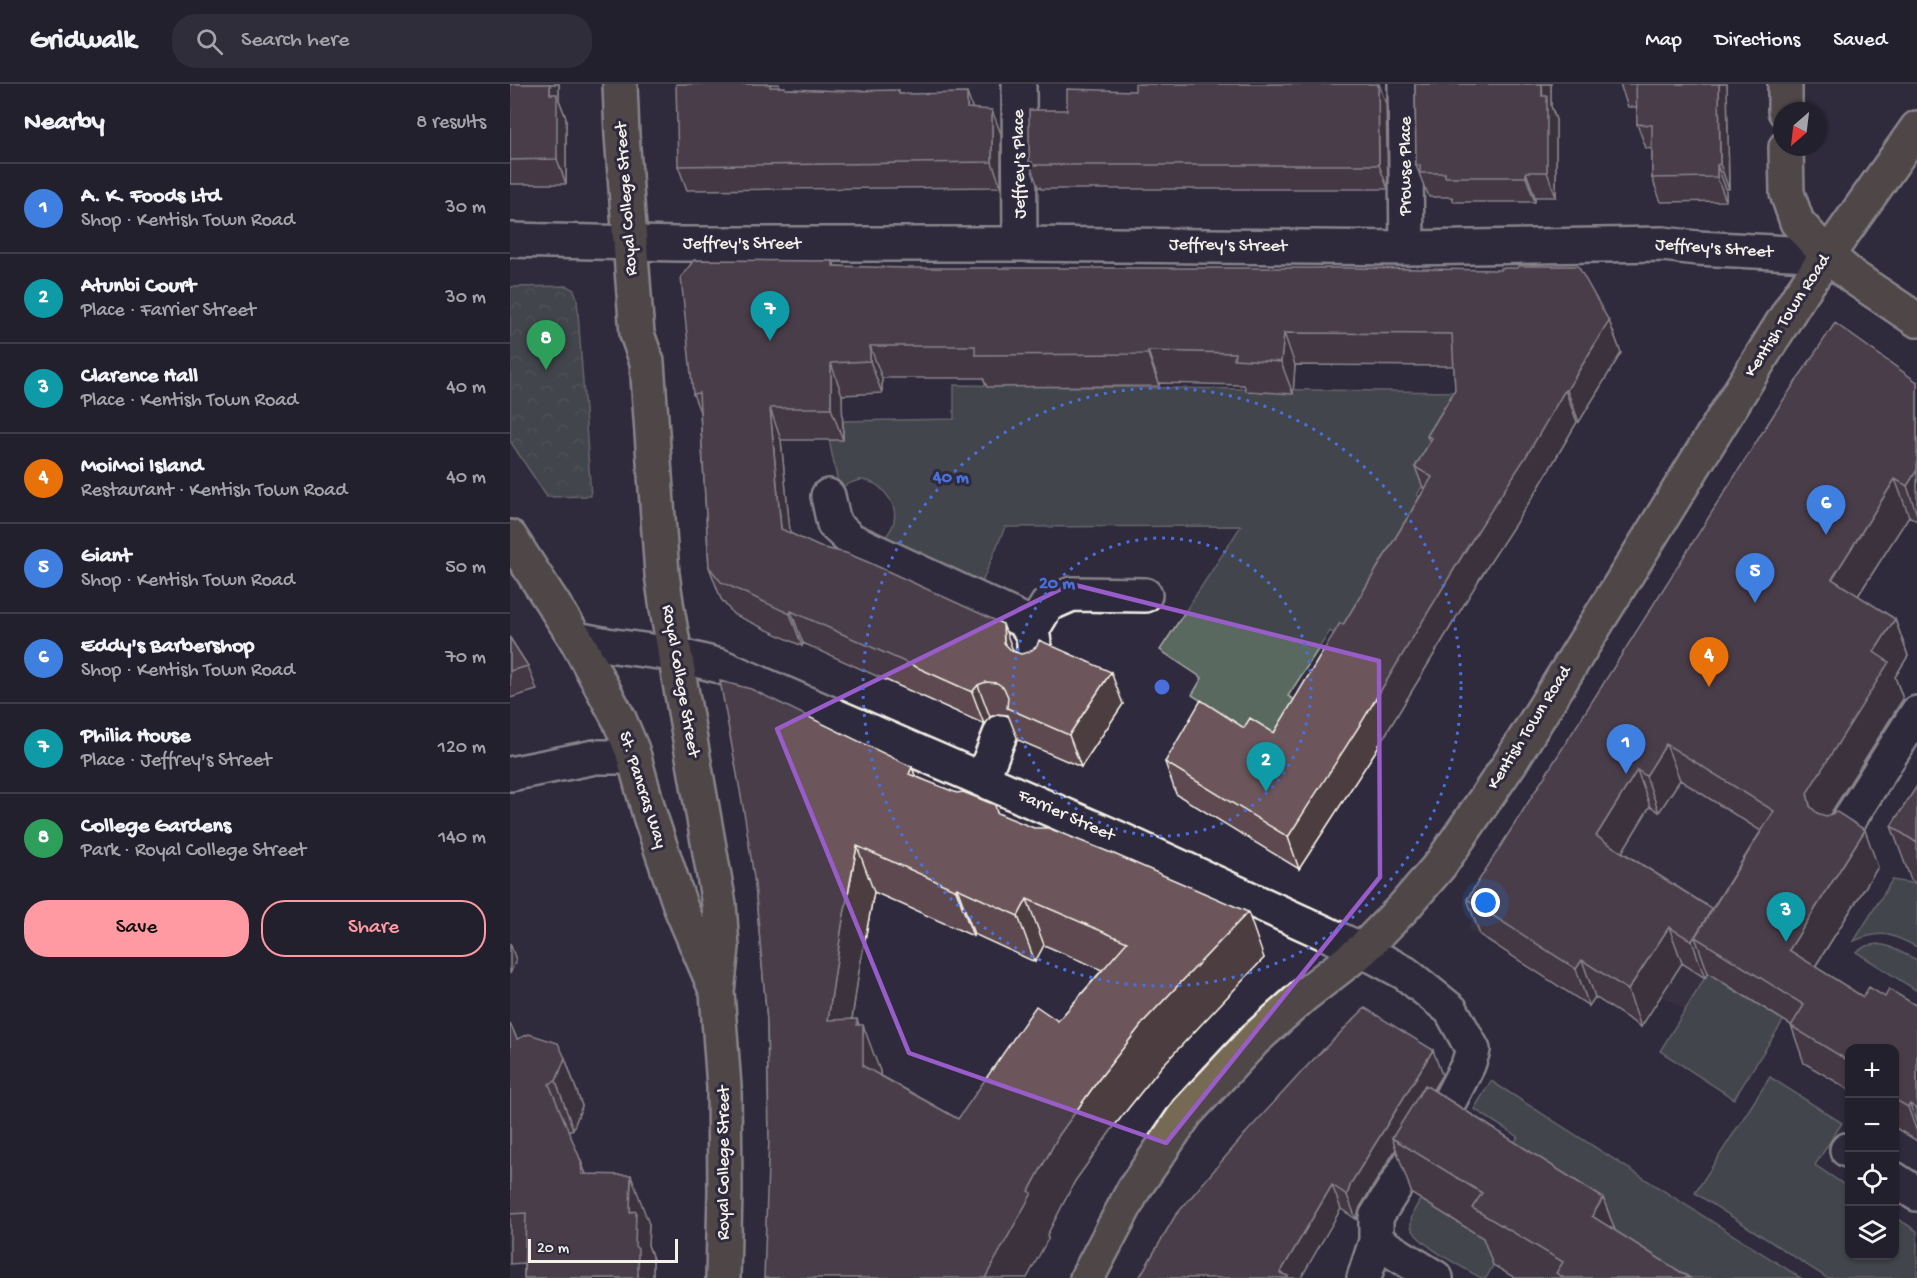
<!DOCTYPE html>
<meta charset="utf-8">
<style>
body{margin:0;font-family:"Gochi Hand",sans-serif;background:#2f2d3a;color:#f1f3f6}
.controls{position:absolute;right:18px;bottom:18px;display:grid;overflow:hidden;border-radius:12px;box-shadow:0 2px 4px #0004}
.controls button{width:54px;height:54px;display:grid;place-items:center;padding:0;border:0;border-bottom:2px solid #403e4a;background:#23202e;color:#f1f3f6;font:30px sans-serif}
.compass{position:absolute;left:1263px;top:18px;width:54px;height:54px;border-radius:50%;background:#23202e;box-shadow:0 2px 4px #0004;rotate:208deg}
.scale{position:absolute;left:18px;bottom:15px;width:150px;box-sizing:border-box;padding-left:6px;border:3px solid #f4f1e8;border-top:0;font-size:16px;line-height:21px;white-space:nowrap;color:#f4f1e8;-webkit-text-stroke:4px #2f2a3d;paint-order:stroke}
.you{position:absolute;left:976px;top:819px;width:21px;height:21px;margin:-15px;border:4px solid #fff;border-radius:50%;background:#1a73e8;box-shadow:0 0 0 9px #1a73e833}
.badge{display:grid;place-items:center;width:39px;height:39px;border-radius:50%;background:#ff9aa2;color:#fff;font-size:20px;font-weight:700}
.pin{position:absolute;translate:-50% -50px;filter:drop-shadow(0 2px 3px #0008)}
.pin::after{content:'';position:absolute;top:32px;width:21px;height:18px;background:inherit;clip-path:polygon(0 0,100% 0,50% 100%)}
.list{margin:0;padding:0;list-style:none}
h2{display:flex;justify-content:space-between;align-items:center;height:78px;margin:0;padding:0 24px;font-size:26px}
h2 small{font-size:20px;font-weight:400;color:#a3a3aa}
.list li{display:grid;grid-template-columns:39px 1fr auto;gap:18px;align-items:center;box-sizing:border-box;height:90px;padding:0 24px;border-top:2px solid #403e4a}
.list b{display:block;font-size:22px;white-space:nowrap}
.list p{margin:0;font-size:20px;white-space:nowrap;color:#a3a3aa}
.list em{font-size:20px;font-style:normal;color:#a3a3aa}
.actions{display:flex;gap:12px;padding:18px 24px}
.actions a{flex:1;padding:14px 0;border:2px solid #ff9aa2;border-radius:24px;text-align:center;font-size:21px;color:#ff9aa2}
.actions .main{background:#ff9aa2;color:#111}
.icon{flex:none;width:33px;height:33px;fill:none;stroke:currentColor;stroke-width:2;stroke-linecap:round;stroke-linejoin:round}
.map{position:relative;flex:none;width:1407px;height:1194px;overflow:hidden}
header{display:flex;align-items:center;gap:36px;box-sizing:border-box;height:84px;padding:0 30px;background:#23202e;border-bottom:2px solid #403e4a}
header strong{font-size:28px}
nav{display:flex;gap:33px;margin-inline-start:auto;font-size:21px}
.search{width:420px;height:54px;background:#2f2d3a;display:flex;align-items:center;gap:15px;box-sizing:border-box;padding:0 21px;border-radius:24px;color:#a3a3aa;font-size:22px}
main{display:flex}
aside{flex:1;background:#23202e}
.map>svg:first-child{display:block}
</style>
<header>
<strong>Gridwalk</strong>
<div class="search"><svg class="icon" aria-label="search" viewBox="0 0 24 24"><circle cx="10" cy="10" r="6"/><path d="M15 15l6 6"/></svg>Search here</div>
<nav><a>Map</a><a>Directions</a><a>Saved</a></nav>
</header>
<main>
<aside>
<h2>Nearby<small>8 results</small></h2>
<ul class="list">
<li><span class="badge" style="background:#3f7fe0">1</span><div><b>A. K. Foods Ltd</b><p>Shop · Kentish Town Road</p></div><em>30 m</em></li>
<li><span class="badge" style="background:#0f9aa8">2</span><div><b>Atunbi Court</b><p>Place · Farrier Street</p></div><em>30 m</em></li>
<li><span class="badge" style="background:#0f9aa8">3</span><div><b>Clarence Hall</b><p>Place · Kentish Town Road</p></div><em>40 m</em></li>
<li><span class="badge" style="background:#e8710a">4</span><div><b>MoiMoi Island</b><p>Restaurant · Kentish Town Road</p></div><em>40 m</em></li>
<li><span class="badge" style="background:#3f7fe0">5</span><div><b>Giant</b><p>Shop · Kentish Town Road</p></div><em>50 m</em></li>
<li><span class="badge" style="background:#3f7fe0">6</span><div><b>Eddy's Barbershop</b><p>Shop · Kentish Town Road</p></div><em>70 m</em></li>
<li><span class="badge" style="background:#0f9aa8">7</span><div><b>Philia House</b><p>Place · Jeffrey's Street</p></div><em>120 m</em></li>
<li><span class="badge" style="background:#2e9e5b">8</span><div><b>College Gardens</b><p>Park · Royal College Street</p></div><em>140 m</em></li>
</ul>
<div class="actions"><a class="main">Save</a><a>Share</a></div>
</aside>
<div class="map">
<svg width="1407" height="1194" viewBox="0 0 1407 1194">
<defs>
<pattern id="park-crowns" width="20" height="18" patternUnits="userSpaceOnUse" patternTransform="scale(1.5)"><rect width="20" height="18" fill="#5a6960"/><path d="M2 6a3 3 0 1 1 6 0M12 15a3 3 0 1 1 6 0" fill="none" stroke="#727f77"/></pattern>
</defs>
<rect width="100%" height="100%" fill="#2f2a3d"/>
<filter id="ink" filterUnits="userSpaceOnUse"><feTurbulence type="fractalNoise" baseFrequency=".0167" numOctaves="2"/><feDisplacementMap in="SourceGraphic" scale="12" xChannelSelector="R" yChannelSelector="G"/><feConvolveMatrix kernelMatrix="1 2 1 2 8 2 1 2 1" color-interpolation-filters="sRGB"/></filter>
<g filter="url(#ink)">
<path fill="#413746" d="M1079,647L1274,717L1215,861L1175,926L1105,883L1025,886L957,845Z"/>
<path fill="#5a6960" stroke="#a7ada4" stroke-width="1.5" d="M444,301L946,308L936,364L907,411L914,416L831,554L820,547L778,612L794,622L767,666L682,611L692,594L650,566L731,442L495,443L470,503L372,458C376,452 383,445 384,437C388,419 370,397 352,396C345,396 335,402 329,404L319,356L333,355V337L444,335Z
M1382,796L1407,800V863C1381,850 1372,845 1344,857Z
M1367,860L1378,862L1407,876V907L1346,868L1356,862Z
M1209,871L1219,903L1262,929L1283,921L1224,1015L1150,967Z
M1260,993L1332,1039L1305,1081L1339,1104L1340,1172H1384L1385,1133L1407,1147V1194H1317L1185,1109Z
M981,997L1291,1194H1100L989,1081L1008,1053L964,1025Z
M913,1111L992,1166L976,1194H971C956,1185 902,1158 901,1141C900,1130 908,1120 913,1111Z"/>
<path fill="url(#park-crowns)" stroke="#a7ada4" stroke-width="1.5" d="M57,202L64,206L67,214L81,412L37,413L0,357V203Z"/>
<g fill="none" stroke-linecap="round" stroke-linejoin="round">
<g stroke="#f4f1e8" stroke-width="38">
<path id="minor" d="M509,0L510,160
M895,0L897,164
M0,156L168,160H510L897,164L1153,160L1187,164L1317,171
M318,412L324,440L341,456L512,536C528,552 524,561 523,583
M522,546L537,521L562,510L635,511
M66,555L97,561L163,570L210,582L607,754L852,866L895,889L941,926L963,966L958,981L941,1014L866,1133V1157L854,1194
M0,690L85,673H124
M472,696L491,648
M1330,750L1407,629
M1337,1066L1340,1067
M1384,1095L1407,1110
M866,1157L926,1194"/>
</g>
<g stroke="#f4f1e8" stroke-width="38">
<path id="major" d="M110,0L112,51L127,250L137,278L152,490L157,525L209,820L212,863L207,908L214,1003L215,1106L213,1194
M1275,0V27
M1276,63L1277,109L1287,138L1317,171L1343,193L1407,236
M0,453L66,555L109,635L122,666L140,732L171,824L206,906
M577,1194L624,1105L677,1028L745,955L793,912L852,866L893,824L930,781L1000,679L1289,212L1407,44"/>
</g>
<use href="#minor" stroke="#2f2a3d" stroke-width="33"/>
<use href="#major" stroke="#766a54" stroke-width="33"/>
</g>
<path fill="#5d4a4f" stroke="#f4f1e8" stroke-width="1.5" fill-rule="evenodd" d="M0,0H49V16L56,34V100H0Z
M905,0H1041V22L1046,36V113H1025V118H944L942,113H919L916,105H915L906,81Z
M1110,0H1217L1219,105H1216V117L1151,118L1142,94V65L1136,64L1127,40V23H1118Z
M269,3L276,5L391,10L462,25L491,50V103L177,106L168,82Z
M876,20L878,105H531L530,103H528L519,78L557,26Z
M323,177L325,182L1099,237L1111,269L1069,338H1067L1029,403L970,494L865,668L789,785L666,710L655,678L734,644L764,649L833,541L914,406L905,383L920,358L917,352L945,306L944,282L785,281L783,310L736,307L734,301L649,299V302L477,303L473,294H372V309L332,311L333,356H271L280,449L503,567L613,620L571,683L508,656L498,631L488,630L480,633L474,640L293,559L292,562L223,530L211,515L199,483L190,328L183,310Z
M1407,298V437L1399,432L1348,512L1385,535L1398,572L1385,593L1393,615L1320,731L1368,783L1305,883L1353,913H1375L1407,922V1057L1384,1043V964H1340V1006L1294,979L1281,941L1198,889L1195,894L1172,879L1131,943L1085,913L1079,922L970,851L957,815ZM1170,696L1251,747L1202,825L1112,768L1140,722L1149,728Z
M0,554L18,582L27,606L0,614Z
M402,683L405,692L488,729L754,874L652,982L605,1041L565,1097L537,1151L538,1155L259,1052L257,937L245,801ZM364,808L463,852L464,850L525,878L534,861L592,886L548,937L448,1035L370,991V987L349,941L342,936L349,887Z
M1407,702V800L1401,796L1381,742Z
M0,939L7,955L55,974L72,1022L63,1045L58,1047L76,1090L139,1140L138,1161L143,1175V1194H14V1179L0,1180Z
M932,991L923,1006L1093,1114L1105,1147L1180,1194H1005L983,1181L973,1154L902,1110L886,1065L850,1123L846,1135L831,1125L735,1050Z"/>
<path fill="#4c3c40" stroke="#f4f1e8" stroke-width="1.5" d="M40,0H49V16L56,34V100L47,75L40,10Z
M260,0H269V27L260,3Z
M868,0H869L876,20L878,105L869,81Z
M1032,0H1041V22L1046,36V113L1037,88Z
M1209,0H1217L1219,105L1210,80Z
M457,9L466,34L457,24Z
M482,26L491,50V103L482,78Z
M1207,81L1216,105V117L1207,93Z
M1016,88L1025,113V118L1016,93Z
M1099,237L1111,269L1069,338L1057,306Z
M774,249L785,281L783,310L771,278Z
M360,262L372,294V309L360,277Z
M638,267L649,299V302L638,270Z
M321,279L332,311L333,356L321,324Z
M1055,306L1067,338L1029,403L970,494L865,668L789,785L778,753Z
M260,324L271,356L283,477L271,445Z
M1407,386V431L1397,402Z
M1385,395L1399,432L1335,532L1322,495Z
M281,527L293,559L292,562L280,530Z
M1385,535L1398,572L1385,593L1393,615L1310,746L1300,722L1297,709L1364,568Z
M493,540L505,572L494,559Z
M601,588L613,620L571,683L559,651Z
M468,601L480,633L474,640L462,608Z
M1156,660L1170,696L1149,728L1136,692Z
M402,683L418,729L399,690Z
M1127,686L1140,722L1100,788L1086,752Z
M1355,746L1368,783L1292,903L1279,866Z
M347,762L364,808L349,887L335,982L318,936L332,841Z
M447,804L464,850L463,852L446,806Z
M517,815L534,861L525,878L508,832Z
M1202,825L1185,853L1198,889L1195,894L1182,857Z
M738,828L754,874L652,982L605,1041L565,1097L537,1151L538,1155L517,1194H475L519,1107L549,1051L589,995L635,936Z
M1159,843L1172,879L1131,943L1118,906Z
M0,859L6,876L0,890Z
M1072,876L1085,913L1079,922L1066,885Z
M347,935L353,953V941L370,987V1028L353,982Z
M923,966L932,991L890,1059L882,1054L886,1065L850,1123L846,1135L837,1111L841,1099Z
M55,974L72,1022L63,1045L46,997Z
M1400,1020L1407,1040V1048L1398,1023Z
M71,1077L88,1125L72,1090Z
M121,1091L139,1140L138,1161L143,1175V1194H128L120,1128Z
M822,1101L831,1125L791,1194H772L770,1189Z
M1093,1114L1114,1171L1082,1132Z"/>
<path fill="#6c565c" stroke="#f4f1e8" stroke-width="1.5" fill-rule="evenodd" d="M0,0H40V10H47V75L0,76Z
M166,0H260V3H275V5L337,7L389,6V10L457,9V24L482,26V78L168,82Z
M625,0H868L869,81H522V78H519V26H557V5L625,7Z
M905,0H1032V12H1037V88H1016V93H935V89H910V81H906Z
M1126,0H1209L1210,80L1207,81V93L1142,94V41L1127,40Z
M184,176L323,177V182L396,184H836L990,186V184H1008L1009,182H1068L1099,237L1057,306H1055L1017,371L958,462L853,636L778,753L655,678L691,616L734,644L740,634L764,649L830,539L833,541L922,393L905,383L922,354L917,352L945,306L942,250L774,249L771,278L724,275L725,269L638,267V270L465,271V262H360V277L321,279V324H260L271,445L310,463L336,469L360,479L493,540L494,559L502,567L511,570L519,568L527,562L529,556L601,588L559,651L497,624L498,613L494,604L487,599L476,598L468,601L462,608L281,527L280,530L211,498L199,483L189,309L183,310L171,193Z
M1325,239L1407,298V386L1397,402L1385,395L1322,495L1385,535L1364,568L1379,578L1297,709L1300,722L1307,729L1316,732L1327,728L1355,746L1279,866L1353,913L1359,903L1375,913L1379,905L1407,922V1025L1400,1020L1398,1023L1384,1015V964H1340V978L1281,942L1294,921L1185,853L1264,727L1156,660L1136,692L1127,686L1086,752L1202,825L1182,857L1159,843L1118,906L1072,876L1066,885L957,815L1264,330Z
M0,554L18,582L0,587Z
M210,597L241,605L402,683L399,690L447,709L453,708L485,721L487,729L524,744H538L604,770L738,828L635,936L589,995L549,1051L519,1107L522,1109L475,1194H254L259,1052L257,937L245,801L235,734ZM347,762L446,806L447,804L508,832L517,815L617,858L548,937L526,922L448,1035L353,982V941H347V935L318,936L332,841Z
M1407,702V759L1381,742Z
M855,924L923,966L841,1099L837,1111L822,1101L770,1189L778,1192L777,1194H629L665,1132L735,1050L798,981Z
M0,939L7,955L19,950L48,959L55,974L46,997L39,1000L71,1077L72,1090L121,1091L120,1128L126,1127L125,1162L128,1165V1194H14L16,1129L0,1130Z
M915,1001L1093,1114L1082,1132L1180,1194H1054L1046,1189L1053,1178L962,1124L972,1109L882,1054Z"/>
</g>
<path d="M0 0H1407V1194H0ZM561,500L869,577L870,793L656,1059L399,969L267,645Z" fill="#2f2a3d" fill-opacity=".55" fill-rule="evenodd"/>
<path fill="none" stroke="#995dc9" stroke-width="4.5" stroke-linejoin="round" d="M561,500L869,577L870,793L656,1059L399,969L267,645Z"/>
<g fill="none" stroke="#486fdb" stroke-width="3" stroke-dasharray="3 6">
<circle cx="652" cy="603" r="149"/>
<circle cx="652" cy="603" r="299"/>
</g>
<g text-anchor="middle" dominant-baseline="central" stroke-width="6" stroke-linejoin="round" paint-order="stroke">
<g font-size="18" fill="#f4f1e8" stroke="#2f2a3d">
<text transform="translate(510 80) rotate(-91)">Jeffrey's Place</text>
<text transform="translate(896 82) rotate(-90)">Prowse Place</text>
<text transform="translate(117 115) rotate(-94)">Royal College Street</text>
<text x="232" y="160">Jeffrey's Street</text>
<text transform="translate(718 162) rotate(1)">Jeffrey's Street</text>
<text transform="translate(1204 165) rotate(4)">Jeffrey's Street</text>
<text transform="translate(1278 232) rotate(-57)">Kentish Town Road</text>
<text transform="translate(170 597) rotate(80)">Royal College Street</text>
<text transform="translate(1020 644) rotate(-58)">Kentish Town Road</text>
<text transform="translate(132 706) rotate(72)">St. Pancras Way</text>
<text transform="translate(556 732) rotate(24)">Farrier Street</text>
<text transform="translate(214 1079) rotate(-90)">Royal College Street</text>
</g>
</g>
<circle cx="652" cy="603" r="9" fill="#486fdb" stroke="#2f2a3d" stroke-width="3"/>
<g font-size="18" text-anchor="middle" font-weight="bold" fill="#486fdb" stroke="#2f2a3d" stroke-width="6" stroke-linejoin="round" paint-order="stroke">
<text x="441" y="398">40 m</text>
<text x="547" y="504">20 m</text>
</g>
</svg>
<div class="controls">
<button>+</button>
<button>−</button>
<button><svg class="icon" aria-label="locate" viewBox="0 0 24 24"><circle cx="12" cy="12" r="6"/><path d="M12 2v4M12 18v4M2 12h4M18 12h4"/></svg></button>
<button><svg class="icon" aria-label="layers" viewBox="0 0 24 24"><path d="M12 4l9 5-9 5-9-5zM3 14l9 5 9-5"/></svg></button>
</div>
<svg class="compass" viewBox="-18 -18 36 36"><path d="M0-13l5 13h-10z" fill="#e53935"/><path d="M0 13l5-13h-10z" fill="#a3a3aa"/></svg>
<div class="scale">20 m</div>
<div class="you"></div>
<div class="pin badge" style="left:1116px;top:690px;background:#3f7fe0">1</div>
<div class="pin badge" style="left:756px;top:708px;background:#0f9aa8">2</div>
<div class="pin badge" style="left:1276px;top:858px;background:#0f9aa8">3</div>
<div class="pin badge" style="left:1199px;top:603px;background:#e8710a">4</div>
<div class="pin badge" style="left:1245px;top:519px;background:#3f7fe0">5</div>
<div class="pin badge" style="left:1316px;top:451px;background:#3f7fe0">6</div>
<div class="pin badge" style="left:260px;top:257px;background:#0f9aa8">7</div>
<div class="pin badge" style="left:36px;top:286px;background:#2e9e5b">8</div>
</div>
</main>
